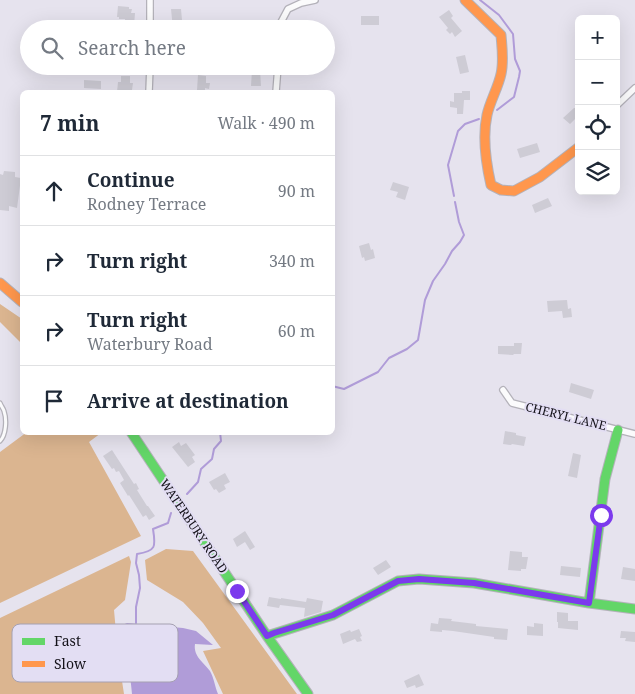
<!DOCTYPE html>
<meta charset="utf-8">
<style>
body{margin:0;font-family:"Noto Serif",serif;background:#f2f2f3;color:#1f2937}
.controls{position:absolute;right:15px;top:15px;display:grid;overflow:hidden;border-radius:8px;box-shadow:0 5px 20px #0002}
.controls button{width:45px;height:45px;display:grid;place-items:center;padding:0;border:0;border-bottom:1px solid #e0e1e3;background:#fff;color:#1f2937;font:25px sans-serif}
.stop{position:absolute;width:15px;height:15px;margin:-11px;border:4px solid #7c3aed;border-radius:50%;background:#fff}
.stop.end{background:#7c3aed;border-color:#fff;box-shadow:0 1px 5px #0008}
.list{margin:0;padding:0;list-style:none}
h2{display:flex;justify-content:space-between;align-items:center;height:65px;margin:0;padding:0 20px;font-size:21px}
h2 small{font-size:16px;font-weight:400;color:#747a83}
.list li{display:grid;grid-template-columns:32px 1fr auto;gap:15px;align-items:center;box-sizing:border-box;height:70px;padding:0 20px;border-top:1px solid #e0e1e3}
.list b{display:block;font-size:19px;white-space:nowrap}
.list p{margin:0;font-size:16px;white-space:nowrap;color:#747a83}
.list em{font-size:16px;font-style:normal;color:#747a83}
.icon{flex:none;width:28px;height:28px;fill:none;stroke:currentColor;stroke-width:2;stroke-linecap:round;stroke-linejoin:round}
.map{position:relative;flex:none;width:635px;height:694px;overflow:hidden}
.search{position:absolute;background:#fff;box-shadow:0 5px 20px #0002;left:20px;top:20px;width:315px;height:55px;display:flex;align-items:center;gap:12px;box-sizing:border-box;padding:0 18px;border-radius:28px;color:#747a83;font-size:19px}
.panel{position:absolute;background:#fff;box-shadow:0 5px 20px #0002;left:20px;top:90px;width:315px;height:345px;border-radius:8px}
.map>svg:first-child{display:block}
</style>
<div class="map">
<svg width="635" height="694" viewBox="0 0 635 694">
<rect width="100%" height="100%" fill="#e6e3ee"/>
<path fill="#dbb590" d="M0,304L22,319V344L0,322Z
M27,432L101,433L89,442L141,536L0,603V452Z
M166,549L193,551L297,694H223L203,651L221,648L203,623L183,602L147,580L145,560Z
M129,556L131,562L125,600L114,610L118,655L124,694H0V618Z"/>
<path fill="#b09cd8" d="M127,623L183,628L196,631L213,645L195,644C193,656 204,663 210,671C214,678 215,687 218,694H132C131,682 129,669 126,657C121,645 117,640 120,626Z"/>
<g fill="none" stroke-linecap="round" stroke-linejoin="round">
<path stroke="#b09cd8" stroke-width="2" d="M480,0L499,15L513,34L515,59L520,71L519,77L514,97L497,110
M454,196L448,165L458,131L465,124L479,119
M332,386L344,389L378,372L389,358L407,349L418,340L425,300L433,281L445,264L452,251L460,242L464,235L459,222L455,202
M187,494L198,482L201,469L212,459L214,449L221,441L220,432
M136,623V607L140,588L139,575L136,563L137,554C156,551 156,547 153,529L168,523L171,513"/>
</g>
<path fill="#ceccd5" d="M118,6L129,7V9H132L131,13H135L134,26H125V19H119V17H117Z
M171,9H181L182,20H179L180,29H173Z
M449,10L453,16L451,18L462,31L455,37L452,32L450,34L446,30L448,28L439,17Z
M361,16H379V25H361Z
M465,55L469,72L460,74L456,57Z
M252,70H260L261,86H251Z
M198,75L206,76V83H210L209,89L205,88V90H197Z
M121,76H130V83H133L132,90H131V92H117L118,82H121Z
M84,80L101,81V89L84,88Z
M462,91H470V100H464L463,114H457V108L450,107V101L454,102V93H462Z
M579,105V115L570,124L563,118L574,108H575Z
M537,143L540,152L520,158L517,149Z
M4,171L15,172V177L21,178L17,208L9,206V211L0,210V174L3,175Z
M393,182L409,187L405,200L396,197L398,192L390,190Z
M548,198L552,206L535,213L532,205Z
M369,243L371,250L373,249L375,258L365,261L364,257L362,258L359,246Z
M567,300L568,309L571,308L572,317L563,318L562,311L548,312L547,301Z
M514,343H522L521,354H514L513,355L498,354V346H514Z
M571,383L594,390L591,399L569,392Z
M505,431L516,433V435L526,437L524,446L512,444L511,445L503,444Z
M179,442L181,446L186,443L195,455L192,457L195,462L188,467L172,447Z
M112,450L134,484L136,483L139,489L137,490L147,506H148L155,516L149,520L146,515L143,517L129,495L128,496L120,483L124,480L119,471L116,472L114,468L112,469L103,456Z
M573,453L581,455L577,478L568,476Z
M225,473L230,482L224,485L226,489L219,493L216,489L214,490L209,482Z
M245,531L255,547L250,550L245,542L237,547L233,539Z
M510,551L522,552V557H528L526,569H521V571L508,570Z
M386,560L391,567L378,575L373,568Z
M561,566L581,568L580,577L560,575Z
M623,567L635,569V581L621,579Z
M269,597L281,599V598L306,602L307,598L323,601L321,612L304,617L305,608L280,605L279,608L267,606Z
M557,612L568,613V621H578V630L558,628V622H557Z
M439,618L452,619L451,621L476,624V626L508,629L507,640L494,639V637L453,631L442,630V632L430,631L431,623L438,624Z
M534,623L543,624V636L527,635V626L534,627Z
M359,629L362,636L360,637L362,641L357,642L355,639L343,644L340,634L350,630L351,632Z
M621,631L635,632V642L625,641L626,638H620Z
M419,674L424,685L416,688L415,685L407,688L404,681Z"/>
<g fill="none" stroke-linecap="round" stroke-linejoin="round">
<g stroke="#b4b2ba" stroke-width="5.5">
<path id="lane" d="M0,403C1,406 3,408 4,411C7,420 6,435 0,441"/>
</g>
<g stroke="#b4b2ba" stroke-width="8">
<path id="street" d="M150,0V29
M280,29V24L288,9L301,3L315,0
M149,92L150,66
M276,92L278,66
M616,106L635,88
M503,390L512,403L635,434"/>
</g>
<g stroke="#b4b2ba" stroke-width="11">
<path id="fast" d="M131,432L267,636L308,694
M589,603L605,479L618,430
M267,636L333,615L398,581L419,579L474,583L589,603L635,609"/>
</g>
<g stroke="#b4b2ba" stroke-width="11">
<path id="slow" d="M465,0L501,35C502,48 504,61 501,74C498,88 490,101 487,115C482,138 486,163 491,185L501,190L514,191L540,177L579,147
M0,283L22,302"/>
</g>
<use href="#lane" stroke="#fbfbfc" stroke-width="3"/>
<use href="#street" stroke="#fbfbfc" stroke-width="5.5"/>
<use href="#fast" stroke="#63d668" stroke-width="9"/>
<use href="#slow" stroke="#ff974d" stroke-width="9"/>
</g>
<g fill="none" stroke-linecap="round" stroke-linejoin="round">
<path stroke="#7c3aed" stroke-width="6" d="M237,591L267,636L274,633L333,615L398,581L419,579L474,583L589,603L601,515"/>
</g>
<g text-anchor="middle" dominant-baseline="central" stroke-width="4" stroke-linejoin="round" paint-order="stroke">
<g font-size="12" fill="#131118" stroke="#e3def3">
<text transform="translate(566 416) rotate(14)">CHERYL LANE</text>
<text transform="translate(194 526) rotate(56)">WATERBURY ROAD</text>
</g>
</g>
<rect x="12" y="624" width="166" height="58" rx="8" fill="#e3def3" stroke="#a5a0b1" stroke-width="1"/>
<rect x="22" y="638" width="23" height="7" fill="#63d668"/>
<rect x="22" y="661" width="23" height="6" fill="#ff974d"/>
<g font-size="14" fill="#131118">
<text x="54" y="646">Fast</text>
<text x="54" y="669">Slow</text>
</g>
</svg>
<div class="controls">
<button>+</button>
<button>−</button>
<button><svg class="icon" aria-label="locate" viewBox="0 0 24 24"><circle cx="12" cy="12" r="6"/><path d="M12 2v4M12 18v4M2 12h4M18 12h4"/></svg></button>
<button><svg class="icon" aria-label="layers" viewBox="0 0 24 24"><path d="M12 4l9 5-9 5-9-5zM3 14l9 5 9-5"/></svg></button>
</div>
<div class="stop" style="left:601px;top:515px"></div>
<div class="stop end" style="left:237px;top:591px"></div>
<div class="search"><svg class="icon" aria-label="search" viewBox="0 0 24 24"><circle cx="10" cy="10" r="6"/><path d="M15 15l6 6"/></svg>Search here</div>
<section class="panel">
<h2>7 min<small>Walk · 490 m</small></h2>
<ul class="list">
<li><svg class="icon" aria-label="ahead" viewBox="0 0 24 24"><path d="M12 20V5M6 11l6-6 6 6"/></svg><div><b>Continue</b><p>Rodney Terrace</p></div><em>90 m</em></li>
<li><svg class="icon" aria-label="right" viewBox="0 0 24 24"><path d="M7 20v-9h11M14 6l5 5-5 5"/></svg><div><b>Turn right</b></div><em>340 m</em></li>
<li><svg class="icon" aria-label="right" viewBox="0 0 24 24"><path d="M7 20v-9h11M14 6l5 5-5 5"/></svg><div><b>Turn right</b><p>Waterbury Road</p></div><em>60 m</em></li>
<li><svg class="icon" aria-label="arrive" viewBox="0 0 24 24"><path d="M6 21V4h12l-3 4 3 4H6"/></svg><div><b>Arrive at destination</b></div></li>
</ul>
</section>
</div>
